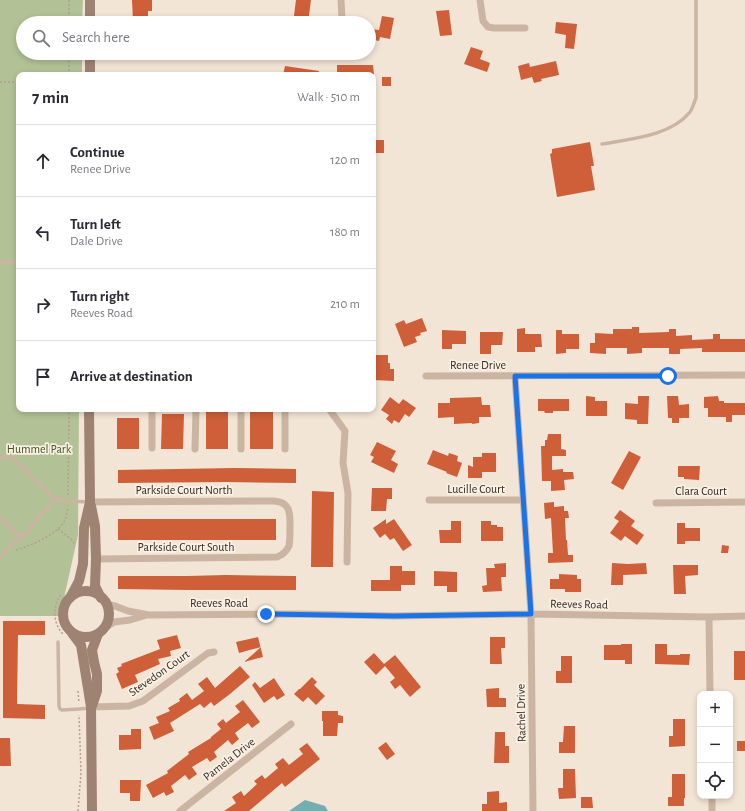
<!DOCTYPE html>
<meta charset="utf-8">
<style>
body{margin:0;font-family:"Alegreya Sans",sans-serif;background:#f7f7f7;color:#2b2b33}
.controls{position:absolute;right:12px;bottom:12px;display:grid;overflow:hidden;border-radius:8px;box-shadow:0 2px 6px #0003}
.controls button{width:36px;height:36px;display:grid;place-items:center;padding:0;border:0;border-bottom:1px solid #e1e1e2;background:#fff;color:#2b2b33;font:20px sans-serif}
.stop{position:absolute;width:12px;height:12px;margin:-9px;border:3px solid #1a73e8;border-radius:50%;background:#fff}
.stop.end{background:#1a73e8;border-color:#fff;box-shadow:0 1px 4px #0008}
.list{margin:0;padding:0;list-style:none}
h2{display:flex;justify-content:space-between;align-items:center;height:52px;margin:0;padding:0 16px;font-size:17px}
h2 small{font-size:13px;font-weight:400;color:#7c7c81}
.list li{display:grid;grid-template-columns:26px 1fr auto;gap:12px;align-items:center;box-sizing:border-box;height:72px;padding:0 16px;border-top:1px solid #e1e1e2}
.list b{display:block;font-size:15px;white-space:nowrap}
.list p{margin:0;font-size:13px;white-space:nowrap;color:#7c7c81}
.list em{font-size:13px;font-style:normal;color:#7c7c81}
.icon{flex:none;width:22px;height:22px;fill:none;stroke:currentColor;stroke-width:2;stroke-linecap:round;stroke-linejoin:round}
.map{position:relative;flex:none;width:745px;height:811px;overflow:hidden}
.search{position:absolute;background:#fff;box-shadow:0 2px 6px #0003;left:16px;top:16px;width:360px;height:44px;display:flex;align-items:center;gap:10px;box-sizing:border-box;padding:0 14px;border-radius:22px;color:#7c7c81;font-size:15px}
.panel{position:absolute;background:#fff;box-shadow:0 2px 6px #0003;left:16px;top:72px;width:360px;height:340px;border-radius:8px}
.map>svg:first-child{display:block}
</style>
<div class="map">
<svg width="745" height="811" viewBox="0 0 745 811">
<rect width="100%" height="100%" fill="#f2e5d6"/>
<path fill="#b3c296" d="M0,0H83L82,23H23V53H82V75H19V409H79L78,535L60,616H0Z"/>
<path fill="#74aeb1" d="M305,800L325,806L328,811H289Z"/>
<path fill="#ce5f39" d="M132,0H152V11H148V21H133Z
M296,0H311L308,23H293Z
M449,10L452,35L440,36L436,11Z
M382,16L394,18L390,39L380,37L379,41L369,39L371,29L379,30Z
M556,22L577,24L574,49L565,48L566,35L555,33Z
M471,47L483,51L480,59L490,63L487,72L464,64Z
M556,61L559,75L541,79L542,81L534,83L532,77L521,80L518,66L529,63L530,67Z
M337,65H373L374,75H337Z
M285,66L319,71L318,75H283Z
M382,77H391V86H382Z
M373,140H384V153H373Z
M590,142L594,166H591L595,190L557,197L550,154L552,153V149Z
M422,318L427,331L420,333L421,335L415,337L417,342L404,347L395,324L404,320L406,324Z
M632,327H639V333L669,332V329H676V336L692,335V340L713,339V334H720V339H745V352H702V348L680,349V354H669V348H642V353L627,354V348H606V354L590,353V343H595V333L613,334V329H632Z
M525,328V334H541L542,347H535V352H517V329Z
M442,330L466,331V344H452V349H442Z
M556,330H562V334H579V349H566V353L556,354Z
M480,332H503L502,345H491V354H480Z
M374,355H388V363H390V369H394V381L373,380Z
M586,396L595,397V401H607V416H586Z
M638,396H649L648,424H637V420L625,419V403L638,404Z
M667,396H678L679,405L689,404V418H679V423H672V418H668Z
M718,396L719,401H724V403H745V415H732V422H726V417H708V408H704V397Z
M390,397L399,404L403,399L416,408L409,417L405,414L399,423L394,420L392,424L386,419L389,415L381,410Z
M481,397L482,405H490L491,417H479V423L472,424V422V423L454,424V417L438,418V403H450V398Z
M538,399H569V411H553V413H545L544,411H538Z
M206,410H228V449H206Z
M250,410H273V449H250Z
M162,414H184L183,449H161Z
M117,418H139V449H117Z
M548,434H561V449L566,450V456H552V470L563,469V472H573L574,479L564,480L565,490L551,491V481H542L541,446H545V440H547Z
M377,442L396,451L391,460L398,464L394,473L371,462L374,457L370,455Z
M433,450L448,456L449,453L458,456L457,461L462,463L457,477L446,473L447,472L427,464Z
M629,451L641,457L623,490L611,483Z
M482,453H496V472H482V478H468V465L473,467V457H482Z
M678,466H700L699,480L684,479V477H678Z
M234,468L296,469V483L226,482L118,483V470Z
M372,488H392V499H387L386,511H371Z
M312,491L334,492L333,567H311Z
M554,502V507L564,506V511H568L569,518H565L566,540H567L568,555H573V562L548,563V553H553L551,518L545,519L544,503Z
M620,510L635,521L631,526L644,535L637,545L625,536L621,541L610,533L619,521L614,518Z
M118,519H276V540H118Z
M386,519V524L394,519L412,545L403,551L394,538L390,540L385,534L380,538L373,528Z
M451,521H461V543H440L439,530H451Z
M481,521H491V525H497V527H503V541H481Z
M677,523H685V528H700V541H685V544H677Z
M722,545L729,546L728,553H721Z
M506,563V577H501L502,591L483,592L482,586L487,585L486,568H495L494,564Z
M612,563L628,564L646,563L647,574L623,575V585H611Z
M673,565H698V575L685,576L686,594H674Z
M390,566H402V571H415V585H401V591H371V580H390Z
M434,571L457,572V592H447V586H434Z
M559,574L577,575V579H581V592H565V589H550V579H559Z
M226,575L296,576V590H188L118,589V576H188Z
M3,621H45V635H18L17,704L45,705V719L3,718Z
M177,635L181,648L170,651L171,656L158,659L160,664L135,675L138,682L122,689L116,674L119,672L117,668L122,666L121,664L160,649L157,640Z
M258,637L263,657L244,662L261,647L239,653L236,642Z
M490,637H505V648H501L502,664H490Z
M621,644H632V664H625V660H604V645H621Z
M655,644H667V655H680V654H690L689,665L655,664Z
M734,651H745V680H734Z
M374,653L384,664L395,655L421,687L410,697L400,685L395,689L390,682L395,678L385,666L376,675L364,662Z
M561,656H572V683H556V671H561Z
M240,666L250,677L230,694L214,706L211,702L204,708L200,704L170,723L174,731L154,740L149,727L159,723L156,717L170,711L168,708L180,701L179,699L187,693L192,700L204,691L198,684L207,677L215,688Z
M312,677L317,682L314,685L325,696L316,705L308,697L303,702L294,694L299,689H300Z
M274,678L285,695L277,700L274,696L264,703L252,685L255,682L260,688Z
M499,688V698H506V707H487L486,689Z
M243,700L260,722L252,728L248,723L235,733L239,739L232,745L228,740L214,752L217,757L210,762L207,758L192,767L197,774L189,780L185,775L171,786L174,792L166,796L164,792L153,798L146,785L168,773L167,771L189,754L188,752L211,738V737L221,729L217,724L223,719L226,723L240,712L235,706Z
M322,711H338V715L343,716V723H338L337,736H323V721H322Z
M673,719H685V746L669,747V736H673Z
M564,726H575V753H559V742H563Z
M131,729H141V749L119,750V735H131Z
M495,732H505V746H509V763H494Z
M0,738H10L11,766H0Z
M737,741H745V751H737Z
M386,742L395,754L387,760L378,748Z
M307,743L320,759L285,787L282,783L249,811H224L236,803L232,797L241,791L244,796L257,784L254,781L262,775L265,779L278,768L275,764L283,758L289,765L303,754L299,749Z
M563,769H575L576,798L559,799L558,788H563Z
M672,774H685V798H684V806H668V797H672Z
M120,780H141L140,801H130V793H120Z
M499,791V803L507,802V811H482V804H487V792Z
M581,797H592L593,808H581Z"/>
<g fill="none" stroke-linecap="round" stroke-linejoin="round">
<path stroke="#b79f8c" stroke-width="1.5" stroke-dasharray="2 2" stroke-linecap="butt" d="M69,0V23
M69,53V75
M0,82H19
M68,495L69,409
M58,529L71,539L74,543
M16,550C30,546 56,535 64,522C67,517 67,512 68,507
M61,595C52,606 53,624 63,634
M78,691L79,703
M78,811L81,773L79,715"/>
<path stroke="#cbb5a2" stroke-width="3.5" d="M602,144C630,139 671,136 690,112C693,108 694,102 696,98V0
M0,262H19
M0,459L6,455L10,456L55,499L68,501L89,502
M0,517L16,534L19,535L25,534L55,499
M0,557L22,535
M58,642L59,706L60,709L62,710L79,709L90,708"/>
<path stroke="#cbb5a2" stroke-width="7" d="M341,0L342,19
M480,0L483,21L488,27L494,28H525
M426,376L745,375
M515,376L531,614L533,811
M152,409V448
M241,409V449
M285,409V449
M329,409L345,431L343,463L348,493L347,562
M195,449L196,409
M429,500H523
M90,502L274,501C291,502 290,514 290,527C290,533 290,540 289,546C286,552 283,555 277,557L96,559
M656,503L745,502
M106,604L115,606L128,611L149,615L299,614L394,616L531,614L709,617L745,616
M709,617L710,694
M103,629L114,622L130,620L147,615
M91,707L129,706L143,701L208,653L214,652
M712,796V811
M180,811L291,724"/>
<path stroke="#9e8373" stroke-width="10" d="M90,0V23
M90,53V75
M91,506L95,526L96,559L95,586L101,598
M63 614a23 23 0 1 1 46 0a23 23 0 1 1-46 0Z
M70,598L79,581L83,564L84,528L90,502L89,409
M72,633L81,645L91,707L92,811
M92,706L97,691V674L94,662L92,650L98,634"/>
</g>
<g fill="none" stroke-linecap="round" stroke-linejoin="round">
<path stroke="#1a73e8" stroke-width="5" d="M266,614L394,616L531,614L515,376H668"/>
</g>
<g text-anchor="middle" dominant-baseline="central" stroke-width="3.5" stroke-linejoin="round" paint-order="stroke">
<g font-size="12" fill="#352a25" stroke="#faf0e3">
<text x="478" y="365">Renee Drive</text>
<text x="476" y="489">Lucille Court</text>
<text x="184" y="490">Parkside Court North</text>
<text x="701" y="491">Clara Court</text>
<text x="186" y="547">Parkside Court South</text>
<text x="219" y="603">Reeves Road</text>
<text transform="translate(579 604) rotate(1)">Reeves Road</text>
<text transform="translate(159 673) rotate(-35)">Stevedon Court</text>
<text transform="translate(521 713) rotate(-91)">Rachel Drive</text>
<text transform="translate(229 759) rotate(-38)">Pamela Drive</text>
</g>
<g font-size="12" fill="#435427" stroke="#faf0e3">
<text x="39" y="449">Hummel Park</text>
</g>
</g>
</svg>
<div class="controls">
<button>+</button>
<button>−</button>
<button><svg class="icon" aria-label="locate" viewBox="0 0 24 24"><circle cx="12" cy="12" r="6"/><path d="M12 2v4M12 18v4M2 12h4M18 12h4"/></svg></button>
</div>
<div class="stop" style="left:668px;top:376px"></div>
<div class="stop end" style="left:266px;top:614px"></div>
<div class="search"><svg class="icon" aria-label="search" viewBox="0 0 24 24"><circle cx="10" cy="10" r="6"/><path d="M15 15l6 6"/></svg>Search here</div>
<section class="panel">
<h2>7 min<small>Walk · 510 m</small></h2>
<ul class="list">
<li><svg class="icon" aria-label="ahead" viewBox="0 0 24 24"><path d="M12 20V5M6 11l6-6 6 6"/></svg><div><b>Continue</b><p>Renee Drive</p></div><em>120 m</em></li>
<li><svg class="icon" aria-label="left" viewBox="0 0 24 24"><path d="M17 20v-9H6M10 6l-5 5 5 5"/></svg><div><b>Turn left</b><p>Dale Drive</p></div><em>180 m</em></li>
<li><svg class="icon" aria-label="right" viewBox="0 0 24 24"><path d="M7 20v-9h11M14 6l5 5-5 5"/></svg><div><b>Turn right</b><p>Reeves Road</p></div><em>210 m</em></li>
<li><svg class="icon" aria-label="arrive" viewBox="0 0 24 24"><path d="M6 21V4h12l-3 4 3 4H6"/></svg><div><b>Arrive at destination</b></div></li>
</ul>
</section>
</div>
